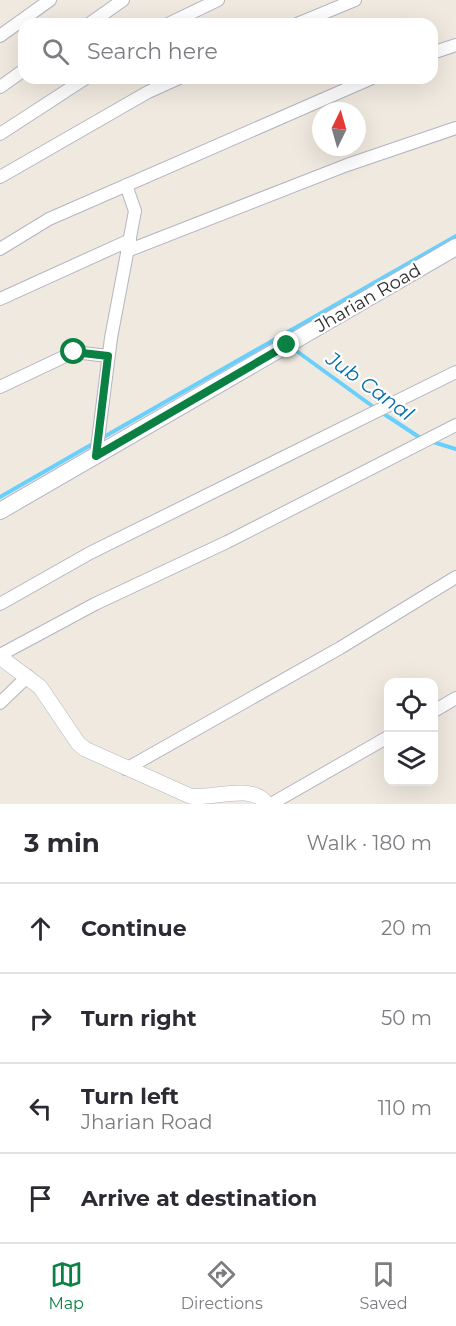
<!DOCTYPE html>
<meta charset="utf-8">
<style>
body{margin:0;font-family:Montserrat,sans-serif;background:#f2f2f3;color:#2b2b33}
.controls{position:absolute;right:18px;bottom:18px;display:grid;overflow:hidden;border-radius:12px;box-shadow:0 6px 24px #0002}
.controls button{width:54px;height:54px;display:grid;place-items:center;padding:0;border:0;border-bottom:2px solid #e1e1e2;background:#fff;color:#2b2b33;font:30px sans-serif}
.compass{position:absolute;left:312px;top:102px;width:54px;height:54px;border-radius:50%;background:#fff;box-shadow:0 6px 24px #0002;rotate:5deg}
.stop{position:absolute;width:18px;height:18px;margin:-14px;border:4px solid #0b8043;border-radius:50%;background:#fff}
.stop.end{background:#0b8043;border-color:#fff;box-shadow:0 2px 6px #0008}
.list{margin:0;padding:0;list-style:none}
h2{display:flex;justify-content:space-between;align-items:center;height:78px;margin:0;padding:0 24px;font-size:26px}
h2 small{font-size:20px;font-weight:400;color:#7c7c81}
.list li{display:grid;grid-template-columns:39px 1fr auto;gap:18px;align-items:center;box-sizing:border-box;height:90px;padding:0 24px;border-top:2px solid #e1e1e2}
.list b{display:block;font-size:22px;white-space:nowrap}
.list p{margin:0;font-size:20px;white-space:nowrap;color:#7c7c81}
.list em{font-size:20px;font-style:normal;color:#7c7c81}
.icon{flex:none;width:33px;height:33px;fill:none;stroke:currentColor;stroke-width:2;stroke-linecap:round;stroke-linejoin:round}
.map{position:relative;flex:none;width:456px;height:804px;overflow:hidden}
.search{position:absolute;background:#fff;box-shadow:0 6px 24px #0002;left:18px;right:18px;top:18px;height:66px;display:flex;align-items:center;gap:15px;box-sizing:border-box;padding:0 21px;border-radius:18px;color:#7c7c81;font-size:22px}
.sheet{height:438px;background:#fff}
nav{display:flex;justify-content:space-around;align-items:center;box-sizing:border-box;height:84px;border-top:2px solid #e1e1e2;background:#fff;font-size:16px;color:#7c7c81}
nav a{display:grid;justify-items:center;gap:3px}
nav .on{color:#0b8043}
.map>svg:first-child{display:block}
</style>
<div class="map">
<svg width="456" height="804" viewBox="0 0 456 804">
<rect width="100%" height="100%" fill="#f0e9df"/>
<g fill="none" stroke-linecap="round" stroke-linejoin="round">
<path stroke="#68d0fc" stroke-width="4" d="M291,347L375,408
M381,412L422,439
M102,438L456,236
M433,442L456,449
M0,497L96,442"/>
<g stroke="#b3b5c2" stroke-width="14">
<path id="minor" d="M89,24L123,0
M168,24L218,0
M297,24L355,0
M0,36L50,0
M432,53L456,45
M0,87L24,70
M0,134L86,78
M0,177L148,92L179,78
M0,249L49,219L372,78
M127,251L347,165L456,128
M0,299L130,240
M0,387L74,352L108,356
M96,456L111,338L135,211L126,185
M0,604L90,553L456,372
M0,655L95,604L227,542L456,425
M0,703L28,676
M434,711L456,698
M126,769L340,648L456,577
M271,804L388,737"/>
</g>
<g stroke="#b3b5c2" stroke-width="16">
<path id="tertiary" d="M0,657L40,687L78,743L85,749L190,796C213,800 251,782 267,804"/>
</g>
<g stroke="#b3b5c2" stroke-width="18">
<path id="secondary" d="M0,511L456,247"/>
</g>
<use href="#minor" stroke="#fff" stroke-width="12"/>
<use href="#tertiary" stroke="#fff" stroke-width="15"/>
<use href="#secondary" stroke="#fff" stroke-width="16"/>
</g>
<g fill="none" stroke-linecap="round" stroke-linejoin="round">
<path stroke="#0b8043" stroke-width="8" d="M74,352L108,356L96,456L287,345"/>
</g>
<g text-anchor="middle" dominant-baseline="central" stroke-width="4.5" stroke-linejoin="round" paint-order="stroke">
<g font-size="18" fill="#2e2e2e" stroke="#fff">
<text transform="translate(368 298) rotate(-30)">Jharian Road</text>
</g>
<g font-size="20" font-style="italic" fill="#006daf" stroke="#fff">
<text transform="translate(370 386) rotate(36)">Jub Canal</text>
</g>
</g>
</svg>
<div class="controls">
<button><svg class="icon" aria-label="locate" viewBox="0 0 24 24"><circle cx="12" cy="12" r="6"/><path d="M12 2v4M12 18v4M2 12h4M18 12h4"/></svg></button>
<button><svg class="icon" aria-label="layers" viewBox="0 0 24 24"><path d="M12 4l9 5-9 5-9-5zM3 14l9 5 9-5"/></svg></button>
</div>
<svg class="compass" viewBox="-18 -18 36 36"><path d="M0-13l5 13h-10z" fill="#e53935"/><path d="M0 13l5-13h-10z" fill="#7c7c81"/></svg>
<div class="stop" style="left:74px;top:352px"></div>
<div class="stop end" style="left:287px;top:345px"></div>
<div class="search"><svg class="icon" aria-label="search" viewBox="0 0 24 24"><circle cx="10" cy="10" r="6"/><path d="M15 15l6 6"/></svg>Search here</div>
</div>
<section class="sheet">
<h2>3 min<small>Walk · 180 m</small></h2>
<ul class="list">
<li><svg class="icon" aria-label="ahead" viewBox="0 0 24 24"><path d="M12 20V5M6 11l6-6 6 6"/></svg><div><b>Continue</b></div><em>20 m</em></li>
<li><svg class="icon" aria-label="right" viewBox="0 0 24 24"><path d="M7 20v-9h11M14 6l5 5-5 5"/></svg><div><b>Turn right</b></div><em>50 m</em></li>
<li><svg class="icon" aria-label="left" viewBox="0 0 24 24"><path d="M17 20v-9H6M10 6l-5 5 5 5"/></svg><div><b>Turn left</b><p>Jharian Road</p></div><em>110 m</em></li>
<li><svg class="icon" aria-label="arrive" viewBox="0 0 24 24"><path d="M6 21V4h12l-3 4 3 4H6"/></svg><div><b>Arrive at destination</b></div></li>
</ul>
</section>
<nav>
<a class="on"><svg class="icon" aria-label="map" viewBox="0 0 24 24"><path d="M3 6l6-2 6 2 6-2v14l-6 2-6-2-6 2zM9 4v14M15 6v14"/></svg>Map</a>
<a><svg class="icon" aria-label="directions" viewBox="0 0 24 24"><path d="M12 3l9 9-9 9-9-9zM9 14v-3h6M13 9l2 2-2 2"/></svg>Directions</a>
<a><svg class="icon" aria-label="saved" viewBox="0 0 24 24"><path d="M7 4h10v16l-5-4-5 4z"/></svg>Saved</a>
</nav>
